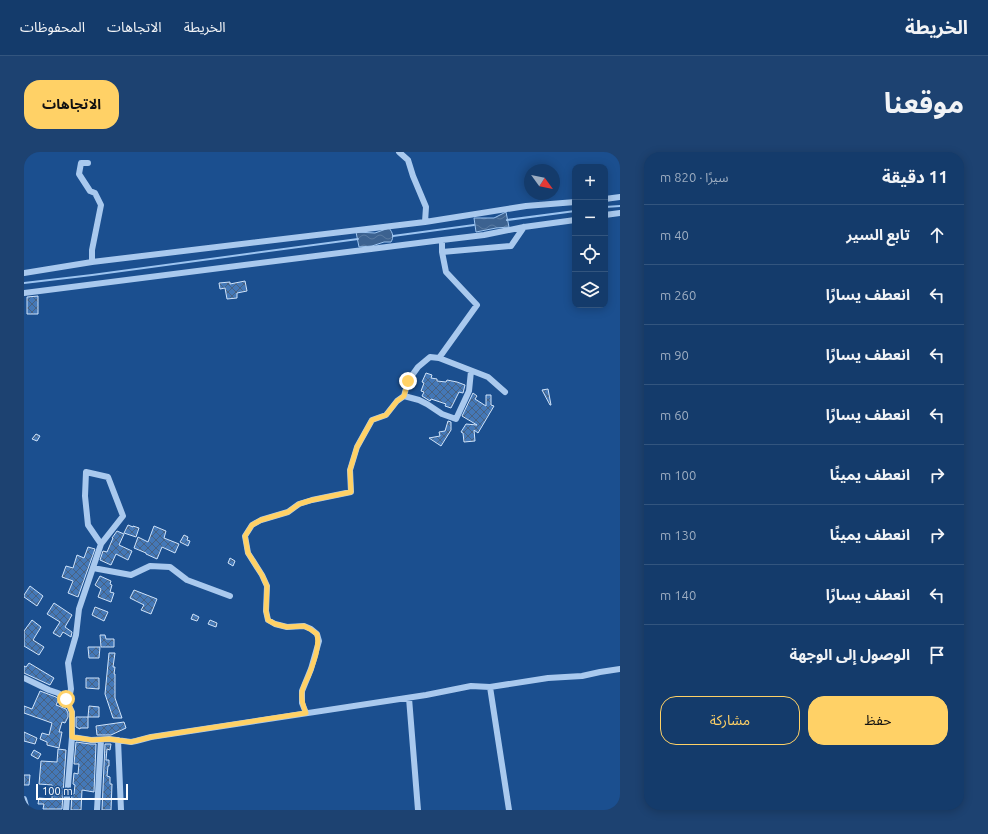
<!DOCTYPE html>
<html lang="ar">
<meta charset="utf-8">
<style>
body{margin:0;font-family:Ubuntu,"Noto Sans Arabic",sans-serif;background:#1d4271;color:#f1f3f6;direction:rtl}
.controls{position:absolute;right:12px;top:12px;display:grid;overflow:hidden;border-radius:8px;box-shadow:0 2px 10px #0003}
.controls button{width:36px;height:36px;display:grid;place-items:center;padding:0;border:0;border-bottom:1px solid #33557e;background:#143b6b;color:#f1f3f6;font:20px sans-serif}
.compass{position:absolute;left:500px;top:12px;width:36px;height:36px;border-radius:50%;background:#143b6b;box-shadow:0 2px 10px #0003;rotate:123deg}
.scale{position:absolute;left:12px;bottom:10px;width:92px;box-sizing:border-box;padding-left:4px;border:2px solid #fff;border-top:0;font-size:11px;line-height:14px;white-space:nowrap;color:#fff;-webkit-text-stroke:3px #1b4f8f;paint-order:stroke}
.stop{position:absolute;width:12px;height:12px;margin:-9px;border:3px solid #ffd166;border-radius:50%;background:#fff}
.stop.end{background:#ffd166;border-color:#fff;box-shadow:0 1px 4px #0008}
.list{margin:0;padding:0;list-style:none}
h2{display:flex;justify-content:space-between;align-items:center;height:52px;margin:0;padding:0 16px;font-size:17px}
h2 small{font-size:13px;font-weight:400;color:#9dadc1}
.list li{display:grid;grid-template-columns:26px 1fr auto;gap:12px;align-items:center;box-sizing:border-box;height:60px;padding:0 16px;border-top:1px solid #33557e}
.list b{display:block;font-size:15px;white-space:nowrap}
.list em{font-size:13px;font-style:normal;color:#9dadc1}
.actions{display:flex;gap:8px;padding:12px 16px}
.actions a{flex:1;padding:9px 0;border:1px solid #ffd166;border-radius:16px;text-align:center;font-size:14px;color:#ffd166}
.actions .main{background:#ffd166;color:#111}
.icon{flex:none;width:22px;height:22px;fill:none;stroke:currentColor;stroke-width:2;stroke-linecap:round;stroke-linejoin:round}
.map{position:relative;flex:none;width:596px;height:658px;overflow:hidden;direction:ltr;border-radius:16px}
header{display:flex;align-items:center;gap:24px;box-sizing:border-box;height:56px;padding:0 20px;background:#143b6b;border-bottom:1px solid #33557e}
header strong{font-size:19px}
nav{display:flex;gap:22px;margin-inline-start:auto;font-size:14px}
.intro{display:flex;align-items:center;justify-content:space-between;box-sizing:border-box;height:96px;padding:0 24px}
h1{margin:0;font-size:28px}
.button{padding:10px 18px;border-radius:16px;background:#ffd166;color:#111;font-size:14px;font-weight:700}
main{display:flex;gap:24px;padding:0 24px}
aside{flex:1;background:#143b6b;border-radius:16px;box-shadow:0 2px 10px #0003}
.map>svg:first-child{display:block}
</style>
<header>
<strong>الخريطة</strong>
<nav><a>الخريطة</a><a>الاتجاهات</a><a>المحفوظات</a></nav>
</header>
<div class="intro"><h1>موقعنا</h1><a class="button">الاتجاهات</a></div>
<main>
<aside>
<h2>11 دقيقة<small>سيرًا · 820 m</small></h2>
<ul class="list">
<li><svg class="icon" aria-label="ahead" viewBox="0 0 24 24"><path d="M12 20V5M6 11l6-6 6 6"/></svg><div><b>تابع السير</b></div><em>40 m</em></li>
<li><svg class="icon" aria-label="left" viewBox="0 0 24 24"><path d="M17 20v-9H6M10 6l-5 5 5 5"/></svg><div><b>انعطف يسارًا</b></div><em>260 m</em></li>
<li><svg class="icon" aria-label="left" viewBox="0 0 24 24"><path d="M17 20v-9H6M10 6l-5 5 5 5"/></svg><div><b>انعطف يسارًا</b></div><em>90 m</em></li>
<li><svg class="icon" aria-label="left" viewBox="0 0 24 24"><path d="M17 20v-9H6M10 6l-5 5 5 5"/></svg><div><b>انعطف يسارًا</b></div><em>60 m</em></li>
<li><svg class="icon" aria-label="right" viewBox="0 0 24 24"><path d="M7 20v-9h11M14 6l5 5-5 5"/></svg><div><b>انعطف يمينًا</b></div><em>100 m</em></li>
<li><svg class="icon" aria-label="right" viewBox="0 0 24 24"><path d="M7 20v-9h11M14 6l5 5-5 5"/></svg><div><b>انعطف يمينًا</b></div><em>130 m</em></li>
<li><svg class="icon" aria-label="left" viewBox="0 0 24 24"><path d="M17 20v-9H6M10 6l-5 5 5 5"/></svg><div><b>انعطف يسارًا</b></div><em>140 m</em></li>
<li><svg class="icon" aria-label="arrive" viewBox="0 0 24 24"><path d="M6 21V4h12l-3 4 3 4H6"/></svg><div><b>الوصول إلى الوجهة</b></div></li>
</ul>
<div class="actions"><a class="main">حفظ</a><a>مشاركة</a></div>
</aside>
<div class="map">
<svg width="596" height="658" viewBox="0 0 596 658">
<defs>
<pattern id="water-waves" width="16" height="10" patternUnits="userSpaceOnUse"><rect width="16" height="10" fill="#3c6290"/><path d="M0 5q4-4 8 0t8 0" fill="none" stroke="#597aa1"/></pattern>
<pattern id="building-cross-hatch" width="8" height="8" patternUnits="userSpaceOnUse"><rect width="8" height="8" fill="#4478b7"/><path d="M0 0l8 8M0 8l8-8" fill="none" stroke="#486282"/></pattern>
</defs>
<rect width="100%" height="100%" fill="#1b4f8f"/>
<path fill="url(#water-waves)" stroke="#9cc4f0" d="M482,60L485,75L472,76L452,80L450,66H470Z
M365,76C369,81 370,85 367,90H360L348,94L335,95L332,80L351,81Z"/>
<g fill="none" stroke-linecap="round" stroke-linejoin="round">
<path stroke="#9cc4f0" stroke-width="2" d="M581,55L596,54
M483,68L551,59
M369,84L450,73
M0,131L68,123L334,87"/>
</g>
<path fill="url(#building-cross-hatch)" stroke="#cfe3fa" d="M221,129L223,139L213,141V146L203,147L201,136L196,137L195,131L206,130V132Z
M14,144V162H3V145Z
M402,221L408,223L407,226L413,227V229L422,230L423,228L433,230L441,233L439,241L435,240L427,256L421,254L422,252L407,247L406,249L398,244L400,240L397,239L400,231L398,230Z
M524,237L527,253H526L518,238Z
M449,241L453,244L451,247L462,254V243H467V253L470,254L454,281L450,278L451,289L440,290L439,281L437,280L442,272L453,273L438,264Z
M424,269L427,270V278L417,294L405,286L416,284L415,280L421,279Z
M12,282L16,284L13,289L8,287Z
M104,373L109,375V374L115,376L112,385L100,381Z
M130,374L142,379L140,386L155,392L151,401L138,395L133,407L122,402V401L110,396L114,385L124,390Z
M93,379L100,382L95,393L108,399L104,408L92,402L87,413L76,408L79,399L83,400L89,386H88Z
M160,383L164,385L163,388L166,389L164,394L156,390Z
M64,395L71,397L54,445L44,441L49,429L38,425L42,414L49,416L53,403L60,406Z
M206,406L211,409L209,414L204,411Z
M76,424L87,429L86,432L88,433L86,440L90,441L87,450L74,445L77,437L71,433Z
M6,434L19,444L13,454L0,445V443Z
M110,438L133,447L127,462L117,458L120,453L106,446Z
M30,451L48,463L41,475L48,480L47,485L39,480L36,485L29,481L36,470L23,462Z
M71,455L84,460L80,469L68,463Z
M169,462L175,465L173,469L167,467Z
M8,468L17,475L9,488L20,495L15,503L0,494V479Z
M186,468L193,471L192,475L184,472Z
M76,483H81L82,487H90V495H77Z
M64,495H76L75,506H65Z
M85,501H91L89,515H91L90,522H91V546L98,566H89L81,542Z
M5,511L30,526L26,533L0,521V514L2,515Z
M62,526H75V537L62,536Z
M16,539L32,545L35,547L32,553L42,557L44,561V565L41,571L38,570L35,580H38L35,596L23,593V590L16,587L18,581L25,583L28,571L0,561V554L8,557Z
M65,554L75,555V565H64Z
M52,565H64V576H56V577L52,575Z
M100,570L102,576L87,583H73L72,574Z
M0,580L13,586L11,592L0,589Z
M52,590L66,592H72L70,640L58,638L57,658H47L48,642H50L51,633L49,632L50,621L54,622L55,612H50Z
M81,592H87L86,598L83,597L82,608H85V614H84L83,624L86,625V632H88L87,658H78Z
M34,597L42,598L38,657H19L20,652H14L15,646L28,647V633L15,632L17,609L33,610Z
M10,598L17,602L14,607L7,603Z
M0,623H6L5,633H0Z"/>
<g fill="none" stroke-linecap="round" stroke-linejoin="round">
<path stroke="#a9c9ee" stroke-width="6" d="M375,0L384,8L389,24L402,55L401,70
M64,11H57L55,22L66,39L71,41L77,53L68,98V110
M581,47L596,45
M581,63L596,61
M418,100L487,94L500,75
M0,121L68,110L401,70L502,54L551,50
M0,141L418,88L460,83L500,75L551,68
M415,206L464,225L481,240
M380,244L395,248L403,252L418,262L432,267L445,239L447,219
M69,416L107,423L126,414L146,415L163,428L206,444
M0,526L25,538L34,541L42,547L48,560V585L67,588L85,587L107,590L112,589L127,585L402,543L447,534L466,535L524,526L558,524L576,520L596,517
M466,535L485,658
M385,546L394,658
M44,552L47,537L44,511L52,483L55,457L77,392L99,364L84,325L62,320L61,344L64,373L77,392
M282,561L278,551V539L287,517L295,489L293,482L287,477L280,474L263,475L251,472L244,468L242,459L243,434L238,423L224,401L221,384L228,373L237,368L264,360L275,352L288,348L327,340L326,318L333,295L348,268L362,263L373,249L380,244L384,229L394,215L406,205L415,206L453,153L422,120L418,100V88
M94,588L97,658
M0,647L3,658
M42,658L48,585
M73,658L77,588"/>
</g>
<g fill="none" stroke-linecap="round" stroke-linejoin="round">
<path stroke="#ffd166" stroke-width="5" d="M42,547L48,560V585L68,588L85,587L107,590L127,585L282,561C279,554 277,547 278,540C279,535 282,529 284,525C289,512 296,496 293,482L286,477L280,474L263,475L251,472L244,468L242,459L243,434L238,423L224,401L221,384L228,373L237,368L264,360L275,352L288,348L327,340L326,318L333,295L348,268L362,263L373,249L380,244L384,229"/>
</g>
</svg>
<div class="controls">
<button>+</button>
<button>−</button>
<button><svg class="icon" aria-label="locate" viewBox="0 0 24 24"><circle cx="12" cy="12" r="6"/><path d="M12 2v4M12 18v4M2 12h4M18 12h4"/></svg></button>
<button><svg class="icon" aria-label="layers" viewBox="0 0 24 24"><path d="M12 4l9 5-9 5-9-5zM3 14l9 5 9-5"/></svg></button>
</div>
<svg class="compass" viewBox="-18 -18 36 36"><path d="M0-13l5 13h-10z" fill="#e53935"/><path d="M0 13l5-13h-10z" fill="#9dadc1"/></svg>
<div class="scale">100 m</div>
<div class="stop" style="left:42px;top:547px"></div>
<div class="stop end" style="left:384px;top:229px"></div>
</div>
</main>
